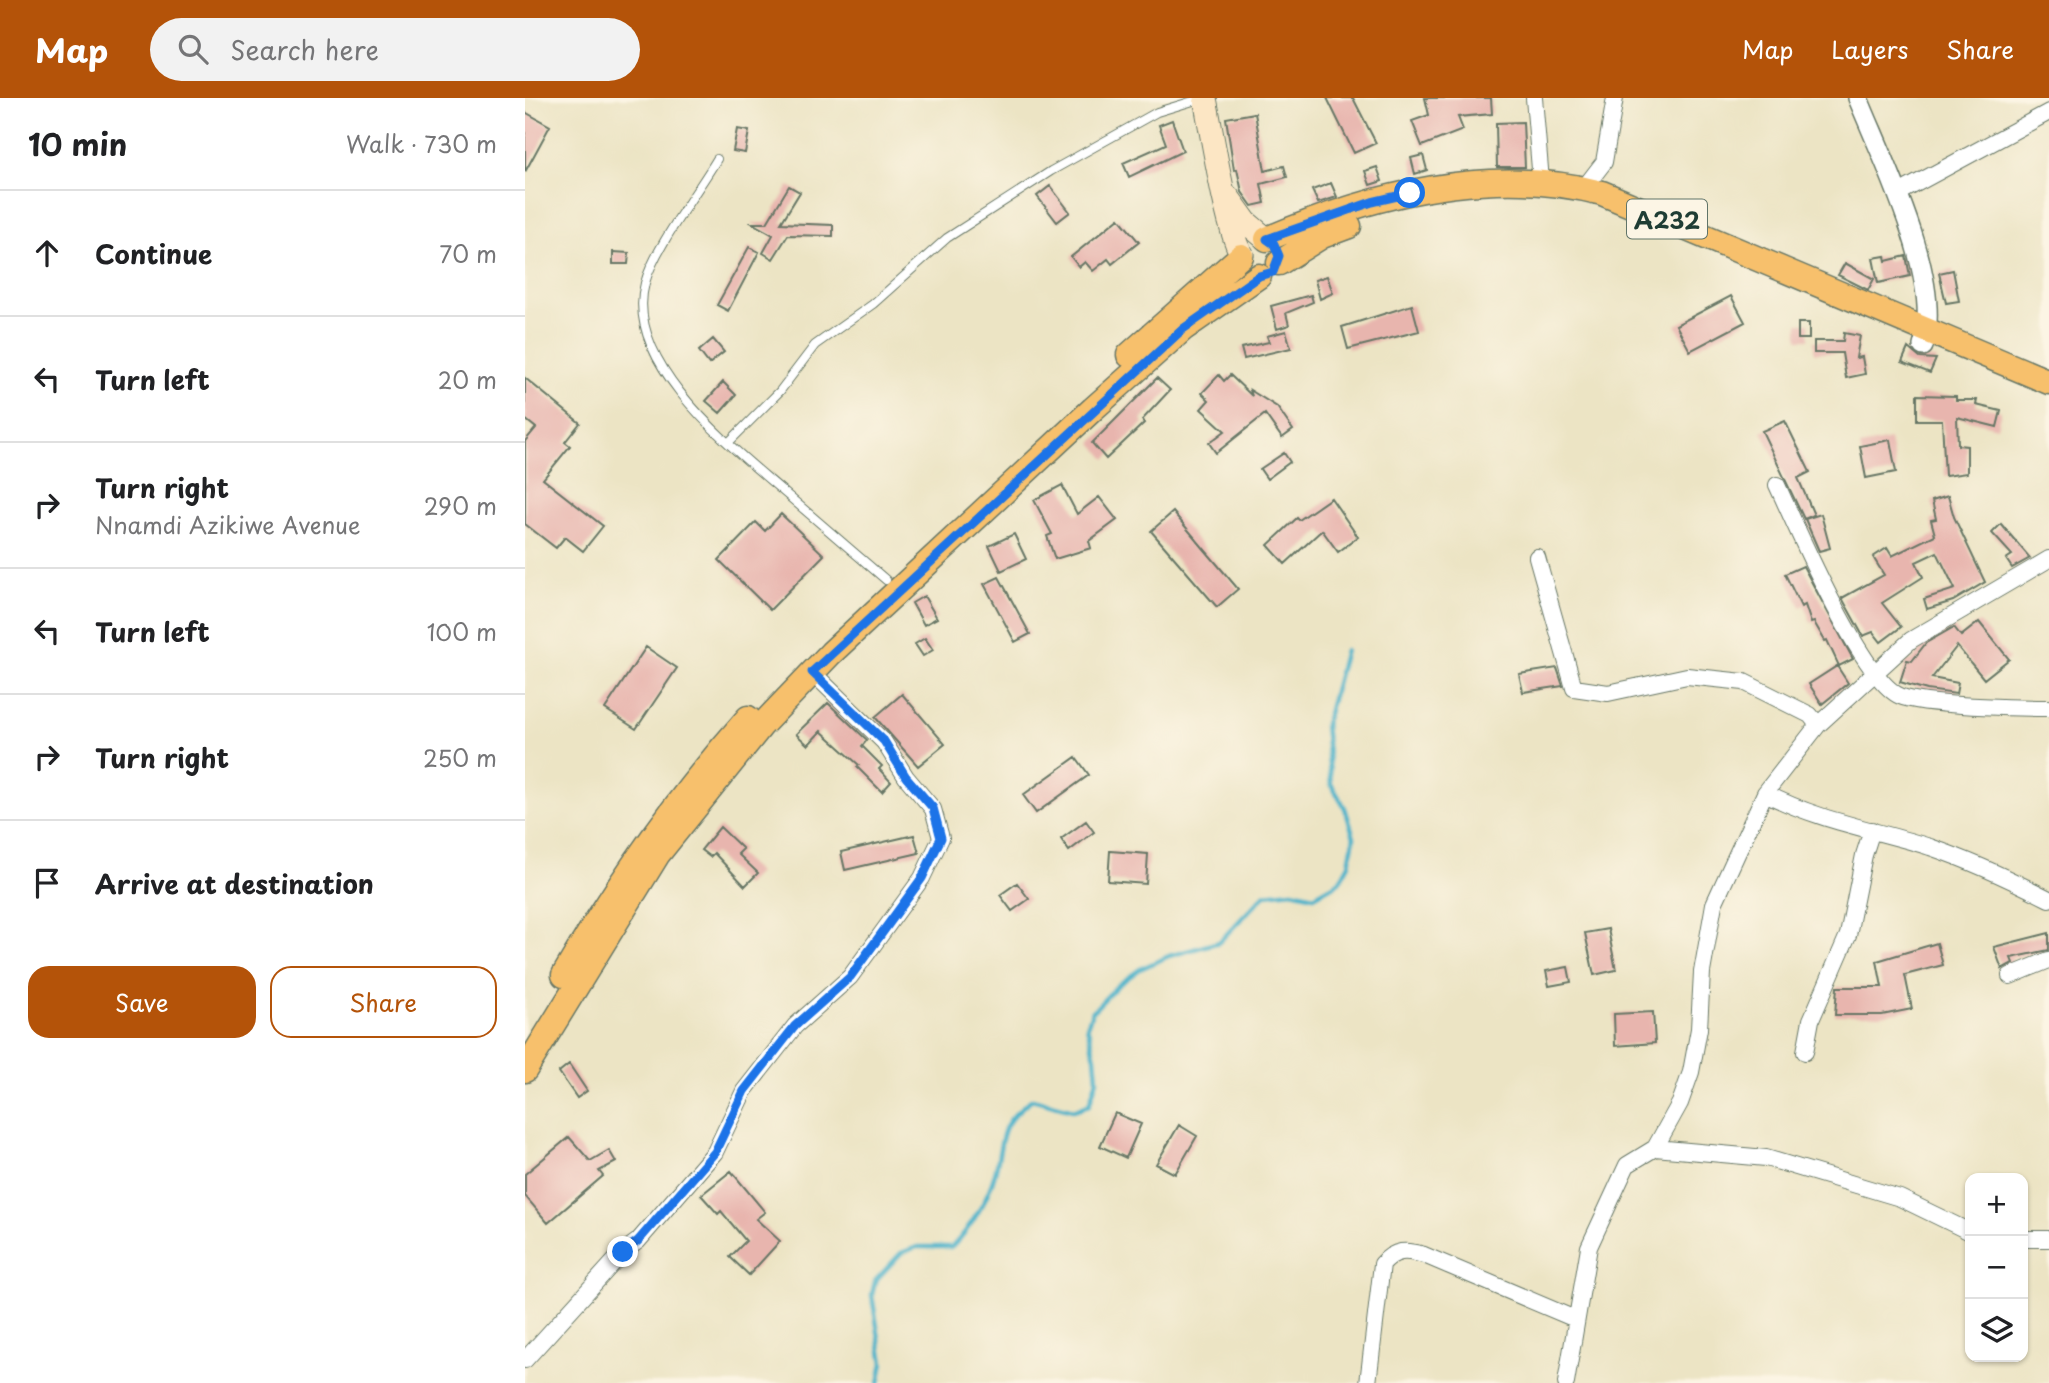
<!DOCTYPE html>
<meta charset="utf-8">
<style>
body{margin:0;font-family:"Playpen Sans",sans-serif;background:#f2f2f2;color:#202124}
.controls{position:absolute;right:21px;bottom:21px;display:grid;overflow:hidden;border-radius:14px;box-shadow:0 2px 5px #0004}
.controls button{width:63px;height:63px;display:grid;place-items:center;padding:0;border:0;border-bottom:2px solid #e0e0e0;background:#fff;color:#202124;font:35px sans-serif}
.stop{position:absolute;width:21px;height:21px;margin:-16px;border:5px solid #1a73e8;border-radius:50%;background:#fff}
.stop.end{background:#1a73e8;border-color:#fff;box-shadow:0 2px 7px #0008}
.list{margin:0;padding:0;list-style:none}
h2{display:flex;justify-content:space-between;align-items:center;height:91px;margin:0;padding:0 28px;font-size:30px}
h2 small{font-size:23px;font-weight:400;color:#757577}
.list li{display:grid;grid-template-columns:46px 1fr auto;gap:21px;align-items:center;box-sizing:border-box;height:126px;padding:0 28px;border-top:2px solid #e0e0e0}
.list b{display:block;font-size:26px;white-space:nowrap}
.list p{margin:0;font-size:23px;white-space:nowrap;color:#757577}
.list em{font-size:23px;font-style:normal;color:#757577}
.actions{display:flex;gap:14px;padding:21px 28px}
.actions a{flex:1;padding:16px 0;border:2px solid #b45309;border-radius:21px;text-align:center;font-size:24px;color:#b45309}
.actions .main{background:#b45309;color:#fff}
.icon{flex:none;width:38px;height:38px;fill:none;stroke:currentColor;stroke-width:2;stroke-linecap:round;stroke-linejoin:round}
.map{position:relative;flex:none;width:1524px;height:1285px;overflow:hidden}
header{display:flex;align-items:center;gap:42px;box-sizing:border-box;height:98px;padding:0 35px;background:#b45309;color:#fff}
header strong{font-size:33px}
nav{display:flex;gap:38px;margin-inline-start:auto;font-size:24px}
.search{width:490px;height:63px;background:#f2f2f2;display:flex;align-items:center;gap:18px;box-sizing:border-box;padding:0 24px;border-radius:38px;color:#757577;font-size:26px}
main{display:flex}
aside{flex:1;background:#fff}
.map>svg:first-child{display:block}
</style>
<header>
<strong>Map</strong>
<div class="search"><svg class="icon" aria-label="search" viewBox="0 0 24 24"><circle cx="10" cy="10" r="6"/><path d="M15 15l6 6"/></svg>Search here</div>
<nav><a>Map</a><a>Layers</a><a>Share</a></nav>
</header>
<main>
<aside>
<h2>10 min<small>Walk · 730 m</small></h2>
<ul class="list">
<li><svg class="icon" aria-label="ahead" viewBox="0 0 24 24"><path d="M12 20V5M6 11l6-6 6 6"/></svg><div><b>Continue</b></div><em>70 m</em></li>
<li><svg class="icon" aria-label="left" viewBox="0 0 24 24"><path d="M17 20v-9H6M10 6l-5 5 5 5"/></svg><div><b>Turn left</b></div><em>20 m</em></li>
<li><svg class="icon" aria-label="right" viewBox="0 0 24 24"><path d="M7 20v-9h11M14 6l5 5-5 5"/></svg><div><b>Turn right</b><p>Nnamdi Azikiwe Avenue</p></div><em>290 m</em></li>
<li><svg class="icon" aria-label="left" viewBox="0 0 24 24"><path d="M17 20v-9H6M10 6l-5 5 5 5"/></svg><div><b>Turn left</b></div><em>100 m</em></li>
<li><svg class="icon" aria-label="right" viewBox="0 0 24 24"><path d="M7 20v-9h11M14 6l5 5-5 5"/></svg><div><b>Turn right</b></div><em>250 m</em></li>
<li><svg class="icon" aria-label="arrive" viewBox="0 0 24 24"><path d="M6 21V4h12l-3 4 3 4H6"/></svg><div><b>Arrive at destination</b></div></li>
</ul>
<div class="actions"><a class="main">Save</a><a>Share</a></div>
</aside>
<div class="map">
<svg width="1524" height="1285" viewBox="0 0 1524 1285">
<rect width="100%" height="100%" fill="#fcf5e5"/>
<filter id="ink" filterUnits="userSpaceOnUse"><feTurbulence type="fractalNoise" baseFrequency=".0143" numOctaves="2"/><feDisplacementMap in="SourceGraphic" scale="14" xChannelSelector="R" yChannelSelector="G"/><feConvolveMatrix kernelMatrix="1 2 1 2 8 2 1 2 1" color-interpolation-filters="sRGB"/></filter>
<filter id="wash" filterUnits="userSpaceOnUse"><feTurbulence type="fractalNoise" baseFrequency=".00686" numOctaves="4" result="noise"/><feDisplacementMap in="SourceGraphic" scale="28" xChannelSelector="R" yChannelSelector="G"/><feGaussianBlur stdDeviation="1.57" result="paint"/><feColorMatrix in="noise" values="0 0 0 0 0 0 0 0 0 0 0 0 0 0 0 0 0 1.4 0 .05"/><feComposite in="paint" operator="in"/></filter>
<g filter="url(#wash)">
<rect width="100%" height="100%" fill="#ece4c4"/>
<g fill="none" stroke-linecap="round" stroke-linejoin="round">
<path stroke="#4cb3ca" stroke-width="4.5" d="M354,1285L358,1265L347,1197L350,1183L376,1155L392,1149H427C445,1131 463,1101 470,1075C480,1036 471,1029 507,1001L548,1012L564,1007L572,981L570,959L562,928L567,914L593,887L615,871L644,858L694,844L740,796L767,793L789,798L814,784L824,766L829,739L820,710L806,686L800,627L820,552"/>
</g>
<g id="blocks">
<path fill="#e8b5ae" d="M802,0H828L851,45L829,55Z
M900,0H966L967,16L933,19L938,32L897,48L887,23L904,17Z
M0,14L25,28L0,74Z
M730,15L740,73L759,68L762,79L736,86L740,105L727,108L717,94L712,71L709,72L701,20Z
M647,22L658,53L604,79L598,65L641,46L634,27Z
M998,24L1000,69H972L971,25Z
M212,31L224,33L220,55L208,53Z
M898,57L902,72L890,76L886,60Z
M852,69L857,83L845,87L840,73Z
M806,85L812,99L793,105L787,92Z
M264,88L275,94L256,125L308,127V138L263,137L248,161L238,155L248,137L227,125H242Z
M525,88L545,114L532,124L512,98Z
M594,120L614,144L587,166L583,161L568,173L560,164L554,169L546,159Z
M224,149L234,154L203,213L192,207Z
M88,154L104,155L103,166H88Z
M1360,158L1361,163L1381,158L1385,178L1353,185L1348,160Z
M1320,165L1349,181L1343,192L1313,177Z
M1428,172L1434,203L1421,205L1414,175Z
M802,178L808,195L795,201L790,182Z
M786,197L788,204L761,215L764,227L752,231L746,208Z
M1206,198L1220,224L1165,253L1151,227Z
M887,207L894,233L823,251L817,229Z
M1273,225H1284V241H1273Z
M761,233L766,250L719,261L716,250L744,244L742,238Z
M1319,235L1335,238L1331,260L1337,259L1340,276L1321,280L1317,255H1289V243H1318Z
M188,241L199,254L184,266L174,253Z
M1383,250L1395,260L1411,261L1405,275L1377,264Z
M694,277L699,283L705,277L727,298L725,292L752,309L768,332L757,340L740,316L691,355L684,345L700,333L676,311L684,302L677,295Z
M0,280L55,325L40,344L45,348L18,381L78,428L58,453L40,439L31,450L0,426V343L11,330L0,321Z
M632,280L645,292L617,322L619,325L581,361L567,345Z
M198,284L211,297L195,315L181,303Z
M1392,297L1431,298V302H1452L1451,307L1476,313L1472,329L1432,319L1433,347L1442,348V375L1420,378L1417,322H1392Z
M1260,323L1285,374L1273,380L1289,417L1279,421L1237,333Z
M1365,342L1371,374L1341,380L1335,348Z
M759,355L765,364L742,381L735,371Z
M537,387L552,416L574,399L592,422L564,443L566,450L530,461L522,438L527,436L509,402Z
M1423,398L1429,419L1460,484L1428,503L1402,511L1399,501L1430,491L1412,454L1391,464L1398,479L1357,505L1376,529L1356,544L1348,534L1338,538L1317,500L1359,477L1348,459L1362,450L1367,458L1410,437L1406,422L1411,421L1407,403Z
M806,400L833,439L813,454L797,432L760,466L743,447L772,420L774,422Z
M648,414L713,491L692,509L626,433Z
M256,416L299,457L245,512L194,462L231,424L240,433Z
M1296,416L1305,450L1294,453L1280,421Z
M1476,426L1505,460L1487,470L1481,461L1487,457L1467,435Z
M489,436L501,461L476,473L464,448Z
M1278,468L1328,561L1314,568L1302,542L1300,543L1289,524L1286,525L1280,507L1276,509L1260,476Z
M474,479L505,536L490,544L459,486Z
M399,498L412,520L399,527L387,505Z
M1454,524L1484,561L1459,581L1432,548L1407,580L1433,585L1431,596L1402,592L1375,584L1382,562L1387,563L1401,545L1429,529L1436,538Z
M400,540L408,552L398,558L390,546Z
M121,549L152,570L111,631L80,611Z
M1312,568L1323,585L1297,606L1284,586Z
M1032,570L1038,588L998,594L994,576Z
M377,596L420,646L393,668L350,619Z
M303,605L342,642L337,648L357,668L354,671L366,684L357,694L332,669L334,667L296,633L283,647L271,636Z
M551,659L564,677L511,715L498,697Z
M561,723L569,734L544,753L536,741Z
M195,729L218,751L213,756L233,775L220,788L189,755L185,759L176,752Z
M389,737L394,755L320,772L316,754Z
M585,753L623,756L621,786L583,783Z
M492,785L504,801L487,813L475,797Z
M1083,831L1091,872L1069,877L1060,835Z
M1524,835V852L1486,860L1488,865L1477,871L1469,849Z
M1412,845L1418,867L1380,877L1387,911L1357,917H1310L1312,889H1357L1352,863Z
M1043,869L1046,884L1024,888L1021,873Z
M1128,914L1130,945L1090,948L1089,916Z
M44,966L62,993L52,1000L34,974Z
M590,1015L616,1026L601,1060L575,1048Z
M654,1027L672,1038L650,1076L631,1066Z
M44,1039L65,1063L84,1052L91,1064L74,1073L78,1078L23,1125L0,1098V1076Z
M206,1073L240,1114L231,1121L255,1143L224,1177L205,1159L221,1143L196,1113L193,1116L176,1097Z"/>
</g>
</g>
<g filter="url(#ink)">
<use href="#blocks" fill-opacity="0" stroke="#677766" stroke-width="2"/>
<g fill="none" stroke-linecap="round" stroke-linejoin="round">
<g stroke="#677766" stroke-width="10">
<path id="service" d="M192,61C173,93 129,151 120,185C98,265 208,350 260,395C294,424 327,453 361,482
M203,345L255,293L290,247L348,206L422,140L526,73L632,14L678,0"/>
</g>
<g stroke="#677766" stroke-width="18">
<path id="minor" d="M1009,0L1016,83
M1059,90L1079,64L1090,0
M1372,96L1524,14
M1252,387C1272,430 1336,581 1375,598C1398,608 1495,610 1524,610
M1012,459L1049,590L1083,595L1162,578L1219,584L1285,617L1293,627
M1240,695C1291,722 1350,732 1405,749C1446,763 1485,781 1524,801
M1485,878L1524,862
M1280,954L1286,922L1323,837L1339,757L1347,732
M1130,1050L1155,1005L1166,974L1174,931L1177,874L1189,806L1240,695L1293,627L1386,542L1524,461
M1498,1141H1524
M0,1262L98,1154L113,1143L190,1054L219,993L270,928L325,879L397,780L416,740L408,711L381,679L359,644L287,574
M843,1285L857,1166C870,1151 881,1152 899,1157L1050,1221
M1041,1285L1064,1149L1102,1067L1130,1050L1241,1060L1375,1100L1445,1134"/>
</g>
<g stroke="#677766" stroke-width="22">
<path id="tertiary" d="M1333,0C1358,62 1419,183 1398,248"/>
</g>
<g stroke="#677766" stroke-width="25">
<path id="secondary" d="M680,0C685,26 704,143 717,156
M703,99L721,124L740,140"/>
</g>
<g stroke="#677766" stroke-width="27">
<path id="primary" d="M742,141C847,96 965,66 1077,95L1524,284
M754,165L797,138L824,128
M604,257L716,158
M39,877C93,784 151,701 223,620
M0,972L133,756L236,628L306,555L568,311L658,231L734,178"/>
</g>
<use href="#service" stroke="#fff" stroke-width="8"/>
<use href="#minor" stroke="#fff" stroke-width="16"/>
<use href="#tertiary" stroke="#fff" stroke-width="19"/>
<use href="#secondary" stroke="#fce6c4" stroke-width="23"/>
<use href="#primary" stroke="#f7c06c" stroke-width="24"/>
</g>
</g>
<g fill="none" stroke-linecap="round" stroke-linejoin="round" filter="url(#ink)">
<path stroke="#1a73e8" stroke-width="9" d="M98,1154L113,1143L190,1054L219,993L270,928L325,879L397,780L416,740L408,710L381,679L359,643L287,574L658,231L734,178L748,174L754,158L749,146L742,141L847,104L885,95"/>
</g>
<g text-anchor="middle" dominant-baseline="central" stroke-width="5" stroke-linejoin="round" paint-order="stroke">
<rect fill="#fcf5e5" stroke="#617469" stroke-width="2" x="1102" y="101.5" width="80" height="39" rx="5"/>
<g font-size="23" font-weight="bold" fill="#1f3d34">
<text x="1142" y="121">A232</text>
</g>
</g>
</svg>
<div class="controls">
<button>+</button>
<button>−</button>
<button><svg class="icon" aria-label="layers" viewBox="0 0 24 24"><path d="M12 4l9 5-9 5-9-5zM3 14l9 5 9-5"/></svg></button>
</div>
<div class="stop" style="left:885px;top:95px"></div>
<div class="stop end" style="left:98px;top:1154px"></div>
</div>
</main>
